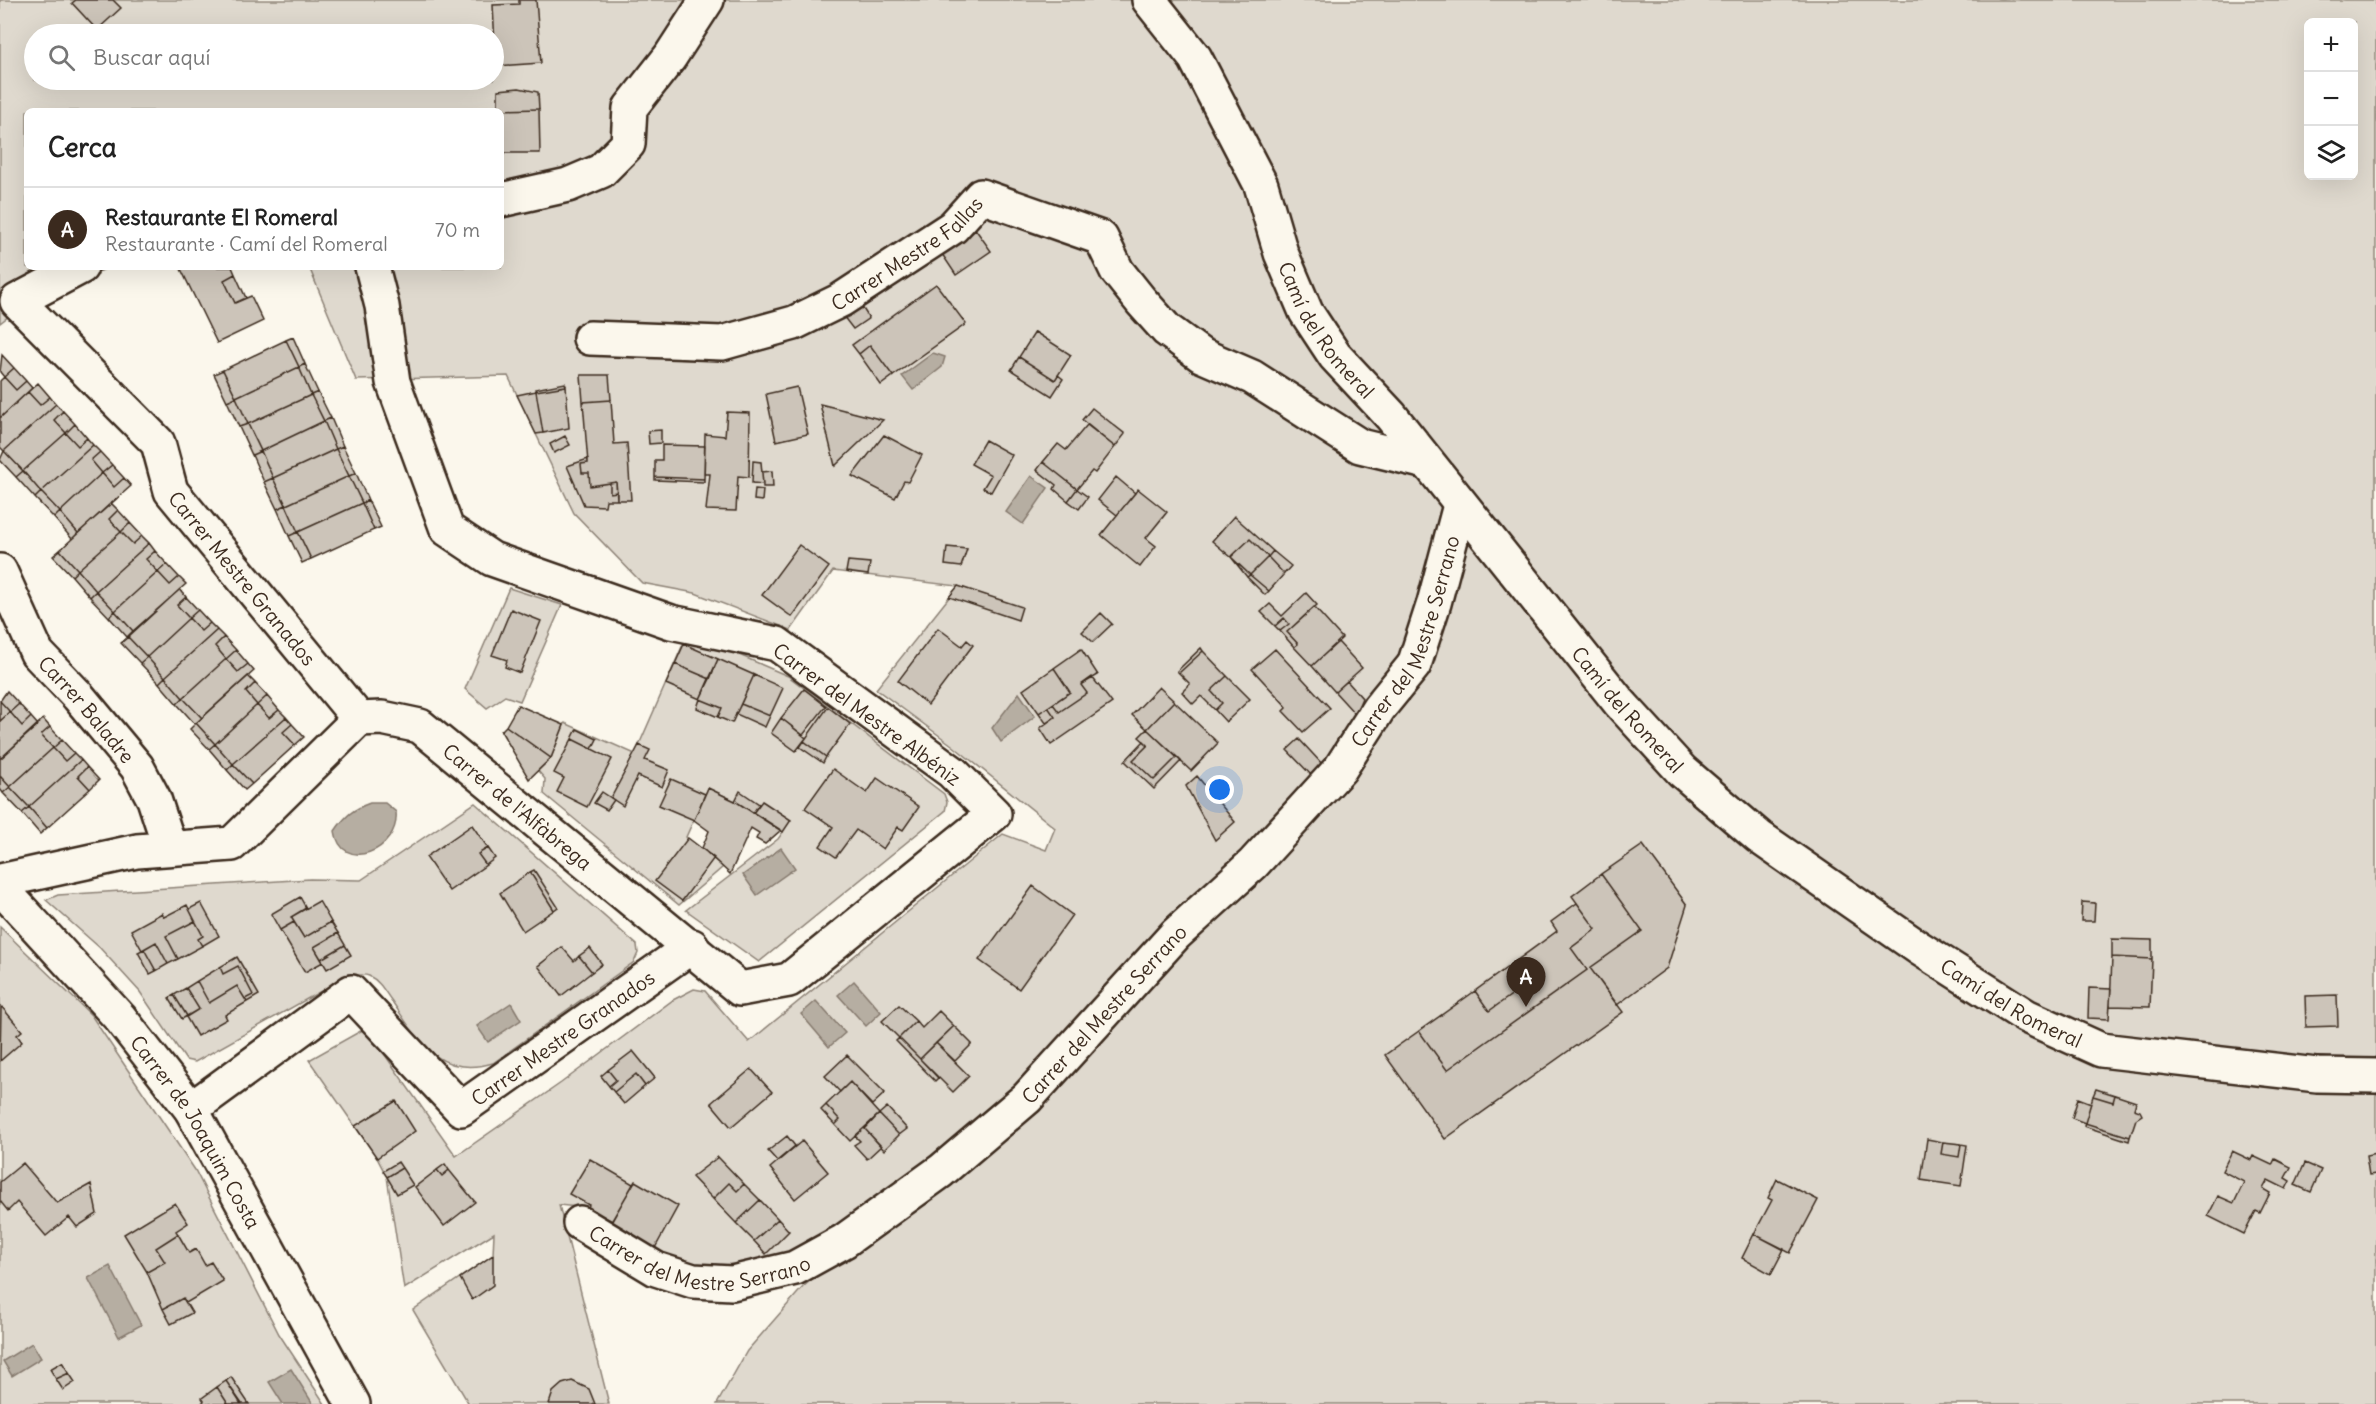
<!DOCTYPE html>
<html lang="es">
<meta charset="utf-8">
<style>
body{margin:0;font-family:Delius,sans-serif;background:#f6f6f6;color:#222}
.controls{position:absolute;right:18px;top:18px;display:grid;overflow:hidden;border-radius:9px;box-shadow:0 6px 24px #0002}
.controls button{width:54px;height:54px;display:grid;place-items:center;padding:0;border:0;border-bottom:2px solid #e0e0e0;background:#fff;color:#222;font:30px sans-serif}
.you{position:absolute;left:1220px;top:790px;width:21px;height:21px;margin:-15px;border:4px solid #fff;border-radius:50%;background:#1a73e8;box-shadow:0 0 0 9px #1a73e833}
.badge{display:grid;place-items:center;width:39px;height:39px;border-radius:50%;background:#3b2a1e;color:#fff;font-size:20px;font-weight:700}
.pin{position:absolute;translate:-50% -50px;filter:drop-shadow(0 2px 3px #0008)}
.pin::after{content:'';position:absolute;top:32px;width:21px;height:18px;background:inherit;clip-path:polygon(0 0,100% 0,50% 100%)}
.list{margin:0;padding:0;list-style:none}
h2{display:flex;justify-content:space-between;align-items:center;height:78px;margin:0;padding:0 24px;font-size:26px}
h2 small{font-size:20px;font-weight:400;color:#767676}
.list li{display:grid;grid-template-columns:39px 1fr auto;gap:18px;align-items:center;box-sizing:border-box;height:84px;padding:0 24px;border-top:2px solid #e0e0e0}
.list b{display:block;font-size:22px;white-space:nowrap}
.list p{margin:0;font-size:20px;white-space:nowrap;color:#767676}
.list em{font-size:20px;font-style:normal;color:#767676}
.icon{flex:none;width:33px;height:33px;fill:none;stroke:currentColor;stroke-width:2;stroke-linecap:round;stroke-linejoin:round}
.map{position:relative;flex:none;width:2376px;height:1404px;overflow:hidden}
.search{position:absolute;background:#fff;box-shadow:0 6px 24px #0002;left:24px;top:24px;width:480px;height:66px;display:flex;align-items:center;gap:15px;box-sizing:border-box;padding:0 21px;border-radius:33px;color:#767676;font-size:22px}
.panel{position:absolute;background:#fff;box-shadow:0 6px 24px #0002;left:24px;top:108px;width:480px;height:162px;border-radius:9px}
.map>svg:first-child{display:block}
</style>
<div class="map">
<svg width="2376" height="1404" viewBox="0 0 2376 1404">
<rect width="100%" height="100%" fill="#fbf7ec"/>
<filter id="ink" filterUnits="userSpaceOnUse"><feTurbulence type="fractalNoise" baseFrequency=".0167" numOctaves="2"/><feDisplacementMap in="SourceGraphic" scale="12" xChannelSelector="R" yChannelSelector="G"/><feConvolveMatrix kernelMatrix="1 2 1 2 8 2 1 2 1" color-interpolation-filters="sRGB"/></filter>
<g filter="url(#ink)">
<path fill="#dfd9ce" stroke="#8d8276" stroke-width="1.5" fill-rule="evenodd" d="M0,0H2376V1404H717L747,1351L803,1287L835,1259L812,1239L796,1252L750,1264L709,1267L677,1261L587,1208L559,1205L609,1404H469L413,1310L493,1255L494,1233L404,1289L387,1177L377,1158L309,1060L366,1028L456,1156L561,1083L673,1000L694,989L705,991L749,1042L1003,834L1046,850L1055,828L952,745L876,689L958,586L833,571L791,630L695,593L642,583L574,513L508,376L356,380L309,267H501V111H27V267H109L13,313L0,323ZM2308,22H2354V176H2308ZM34,34H494V80H34Z
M509,588L562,605L520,701L505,696L487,708L465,689Z
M688,633L788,676L944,794L947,802L945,811L759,962L686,910L778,839L783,832L735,801L708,788L686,837L723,867L679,905L544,794L545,779L538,771L551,758L565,723L635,754Z
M475,803L637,945L638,953L634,962L493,1063C437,1079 419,1040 391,1000C385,992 380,981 369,976C362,973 354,976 346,977L195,1062L186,1060L140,992L100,948L46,900L58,895L310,879L361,880Z
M0,927L91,1015L195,1170L279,1334L325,1404H0Z"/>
<path fill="#b6aea2" stroke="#85796d" stroke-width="1.5" d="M933,353L945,357L942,367L913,390L902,376Z
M1031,476L1048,488L1023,524L1006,512Z
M1019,693L1035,716L1001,742L992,728Z
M370,803H385L396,812C400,851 341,874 335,831C345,816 353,809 370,803Z
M781,848L795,868L757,895L743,875Z
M854,981L881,1012L866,1026L838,995Z
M816,1001L845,1033L829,1047L801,1014Z
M511,1003L521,1020L488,1042L477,1026Z
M110,1266L141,1325L119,1337L88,1278Z
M32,1343L41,1358L12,1376L3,1361Z
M291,1369L313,1404H283L269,1382Z"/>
<path fill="#ccc4b9" stroke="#3b2a1e" stroke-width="1.5" d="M76,0H113L121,8L97,30L72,3Z
M519,0H536L541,63L496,66L493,5L519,4Z
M519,88L538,92L539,109L498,110V90Z
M539,109L540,153H501V111L498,110Z
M976,230L991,251L956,275L942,254Z
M180,267H232L235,274L224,280L235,303L251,296L263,321L217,343Z
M235,274L246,298L235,303L224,280Z
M936,284L966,324L893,376L870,345L859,354L852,345Z
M860,304L869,318L853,329L843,316Z
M1035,332L1071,355L1055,380L1019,357Z
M293,337L305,364L299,367L286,340Z
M286,340L299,367L236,397L223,370Z
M870,345L893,376L881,385L859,354Z
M2,355L14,368L4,377L0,372Z
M1019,357L1055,380L1058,375L1063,379L1052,396L1011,370Z
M305,364L318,392L311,395L299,367Z
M299,367L311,395L248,424L236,397Z
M14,368L26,381L16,390L4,377Z
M223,370L236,397L227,401L214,374Z
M581,375H609L611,400L583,402Z
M4,377L16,390L26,381L32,388L0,418V381Z
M38,383L50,397L40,405L28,392Z
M565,383L566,386L536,391L535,389Z
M566,386L569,428L543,433L536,391Z
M797,387L808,434L776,441L766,394Z
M536,391L543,433L536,434L517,395Z
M28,392L40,405L50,397L56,404L4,451L0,447V418Z
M318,392L331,418L324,421L311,395Z
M311,395L324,421L261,451L248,424Z
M236,397L248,424L239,427L227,401Z
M611,400L614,444L627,443L631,500H617L616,482L590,486L589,473H582L581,464L588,463L583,402Z
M56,404L63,411L54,420L66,433L23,471L4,451Z
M820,404L832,407L883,420L835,466Z
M1092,408L1125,434L1115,447L1082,420Z
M63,411L75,424L66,433L54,420Z
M727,412L750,413L749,477L738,476L736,511L706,510L710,474H704L705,434L725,436Z
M331,418L343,446L336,449L324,421Z
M324,421L336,449L273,478L261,451Z
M75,424L87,438L78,446L66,433Z
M248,424L261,451L252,455L239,427Z
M1087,425L1115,447L1095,473L1092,471L1077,489L1043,462L1058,444L1066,450Z
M661,430V443L649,444L648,431Z
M66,433L78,446L87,438L93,445L41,492L23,471Z
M884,435L922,455L908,482L904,481L895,498L852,476Z
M565,436L570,445L554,453L550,444Z
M985,440L1012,455L991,492L983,488L991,475L971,464Z
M93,445L100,452L91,460L102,473L60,512L41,492Z
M662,445L705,446L704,479L655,477V460H662Z
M343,446L356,473L349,476L336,449Z
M336,449L349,476L286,505L273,478Z
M4,451L23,471L16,477L0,460Z
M261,451L273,478L264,482L252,455Z
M100,452L112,465L102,473L91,460Z
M588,459V463L581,464L582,473H589L590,486L610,483V493L617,492V500H606L605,506L584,505L567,466Z
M753,461L761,462L763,484L752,483Z
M1043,462L1077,489L1068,501L1054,489L1056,485L1037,470Z
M112,465L124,478L114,487L102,473Z
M23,471L41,492L35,498L16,477Z
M772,471L773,487H763L762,472Z
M102,473L114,487L124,478L131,486L78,533L60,512Z
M356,473L368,500L362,503L349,476Z
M349,476L362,503L298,532L286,505Z
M655,477L704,479V482L655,480Z
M1116,477L1135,493L1117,515L1098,500Z
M273,478L286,505L277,509L264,482Z
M616,482L617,492L610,493V483Z
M755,489L763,490L762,501L754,500Z
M1077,489L1088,497L1079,509L1068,501Z
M1138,489L1167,512L1146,538L1156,546L1140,567L1101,535Z
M41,492L60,512L54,518L35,498Z
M368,500L381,527L374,530L362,503Z
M111,503L118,510L109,519L121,532L78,570L60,550Z
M362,503L374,530L311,559L298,532Z
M286,505L298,532L289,536L277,509Z
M118,510L130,523L121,532L109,519Z
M60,512L78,533L72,539L54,518Z
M1234,516L1273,551L1268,557L1250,539L1231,557L1212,541Z
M130,523L142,536L133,544L121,532Z
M121,532L133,544L142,536L149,543L96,591L78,570Z
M298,532L311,559L302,563L289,536Z
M1250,539L1268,557L1250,575L1231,557Z
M149,543L155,551L146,559L158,572L115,611L96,591Z
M799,545L829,567L792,617L762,595Z
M947,547L967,549L961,567L945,565Z
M60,550L78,570L72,576L53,556Z
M155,551L167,564L158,572L146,559Z
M1273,551L1291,566L1284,574L1268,557Z
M1231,557L1250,575L1247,577Z
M1268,557L1284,574L1269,591L1250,575Z
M848,561L870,563L868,575L846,572Z
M167,564L179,577L170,585L158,572Z
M78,570L96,591L90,597L72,576Z
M158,572L170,585L179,577L186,584L133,631L115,611Z
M1250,575L1269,591L1265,595L1247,577Z
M958,586L1022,607L1018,620L949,597Z
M180,589L186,597L177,605L189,618L147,657L128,637Z
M96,591L115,611L109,617L90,597Z
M1306,593L1317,605L1287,632L1298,644L1294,647L1280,631L1289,624L1284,618L1275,626L1261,612L1270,604L1282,616Z
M186,597L198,610L189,618L177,605Z
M1314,607L1342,638L1312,666L1294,647L1298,644L1287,632Z
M511,609L541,621L520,673L505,667L507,660L492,655Z
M198,610L210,623L201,631L189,618Z
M115,611L133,631L127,637L109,617Z
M1101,613L1112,624L1093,642L1082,632Z
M189,618L201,631L210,623L217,630L165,677L147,657Z
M1284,618L1289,624L1280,631L1275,626Z
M938,628L962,646L967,640L973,645L928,705L898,681Z
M217,630L224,637L215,646L226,659L183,698L165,677Z
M128,637L147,657L140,663L121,643Z
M224,637L236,650L226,659L215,646Z
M1338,642L1362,668L1335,692L1312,666Z
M684,644L718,659L710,679L675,664Z
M1201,648L1203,651L1179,673L1177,671Z
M1081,649L1098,675L1081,685L1087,693L1059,712L1053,704L1070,692L1054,668Z
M1275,649L1330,708L1303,732L1283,711L1287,707L1252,669Z
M236,650L248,664L238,672L226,659Z
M1203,651L1227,676L1211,691L1222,703L1215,710L1201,696L1193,704L1182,692L1190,684L1179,673Z
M147,657L165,677L159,683L140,663Z
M226,659L238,672L248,664L254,671L202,718L183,698Z
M718,659L754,675L732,723L718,717L722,708L700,699Z
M675,664L710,679L700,699L666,684Z
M1054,668L1070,692L1039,713L1023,690Z
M754,675L783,688L770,716L741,704Z
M248,676L255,683L246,692L257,705L215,744L196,723Z
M1227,676L1250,699L1226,722L1215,710L1222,703L1211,691Z
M165,677L183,698L177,704L159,683Z
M1092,677L1112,703L1051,745L1040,728L1055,717L1048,707L1053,704L1059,712L1087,693L1081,685Z
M1347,681L1362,698L1355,714L1335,692Z
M255,683L267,696L257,705L246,692Z
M1159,687L1174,701L1147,729L1132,715Z
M804,689L826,706L803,735L781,718Z
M7,691L19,704L10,712L0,701Z
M267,696L279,710L269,718L257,705Z
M183,698L202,718L195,724L177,704Z
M700,699L722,708L718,717L697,708Z
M0,701L10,712L0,721Z
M1174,701L1218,743L1191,771L1147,729Z
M19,704L31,717L22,726L10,712Z
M741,704L770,716L765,727L736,714Z
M257,705L269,718L279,710L286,717L233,764L215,744Z
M518,705L564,725L551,758L506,726Z
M828,707L850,724L826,757L804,741Z
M1048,707L1055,717L1046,723L1039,713Z
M10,712L22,726L31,717L38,725L0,759V721Z
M286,717L292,724L283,732L295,745L252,784L233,764Z
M781,718L806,738L796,751L771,733Z
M43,719L50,727L41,735L53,748L10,787L0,776V759Z
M196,723L215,744L209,749L190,729Z
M292,724L304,737L295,745L283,732Z
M506,726L551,758L529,779L501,731Z
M50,727L62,740L53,748L41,735Z
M577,729L597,739L592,749L572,739Z
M1147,729L1177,757L1154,780L1133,760L1148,745L1139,737Z
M572,739L612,759L587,807L557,792L564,778L554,773Z
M1299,739L1323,765L1312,776L1287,750Z
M62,740L74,753L65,761L53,748Z
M804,741L826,757L823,763L800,747Z
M1144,741L1148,745L1133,760L1154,780L1177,757L1181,761L1154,789L1125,761Z
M215,744L233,764L227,770L209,749Z
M639,745L650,750L645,760L669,770L662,787L638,776L623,806L611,798Z
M53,748L65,761L74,753L81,760L29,807L10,787Z
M81,760L87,767L78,776L90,789L47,828L29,807Z
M233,764L252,784L245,790L227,770Z
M87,767L99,780L90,789L78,776Z
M833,769L867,793L877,778L919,807L903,830L898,827L883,849L856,830L836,857L820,846L833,827L805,808Z
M0,776L10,787L3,793L0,789Z
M1197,776L1235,822L1215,840L1186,786Z
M671,779L705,794L694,820L659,805Z
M10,787L29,807L22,813L3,793Z
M708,788L735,801L781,830L765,844L756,839L759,833L751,828L730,874L702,848L709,831L694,820Z
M740,791L759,804L753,813L735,801Z
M602,792L614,800L607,810L594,803Z
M762,801L791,820L783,832L753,813Z
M29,807L47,828L40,834L22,813Z
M472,825L488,848L478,854L486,865L449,891L426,857Z
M688,838L714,858L682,901L655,881Z
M1643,845L1687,905L1667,968L1617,1005L1590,968L1642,931L1601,874Z
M488,848L495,858L486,865L478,854Z
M534,870L558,907L554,910L530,872Z
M530,872L554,910L523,931L500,893Z
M1601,874L1642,931L1590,968L1623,1012L1445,1139L1385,1055L1419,1031L1447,1070L1587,970L1571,948L1596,929L1572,896Z
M1033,886L1072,915L1019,989L979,960Z
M300,897L306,908L291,917L294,922L280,930L271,914Z
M319,901L331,922L304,938L291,917Z
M2082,902L2095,903L2094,921H2081Z
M201,903L219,936L202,946L198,939L203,936L189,909Z
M1577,903L1596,929L1571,948L1587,970L1447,1070L1419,1031L1475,991L1489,1011L1531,981L1516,961L1557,931L1551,922Z
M187,905L195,921L166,936L178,959L168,964L156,942L142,950L131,930L162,913L164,917Z
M195,921L203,936L198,939L202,946L178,959L166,936Z
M294,922L304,938L331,922L338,933L314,947L323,962L305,972L280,930Z
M338,933L345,945L321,959L314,947Z
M2112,939L2152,940V959L2112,957Z
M156,942L168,964L156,971L144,949Z
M345,945L351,955L327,969L321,959Z
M562,947L574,961L579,956L592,972L561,996L538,966Z
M590,948L602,964L592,972L579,956Z
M144,949L156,971L150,974L138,952Z
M237,957L259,995L247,1002L245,999L253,995L238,966L223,974L220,967Z
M2112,957L2152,959L2150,1007L2110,1006Z
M1516,961L1531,981L1489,1011L1475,991Z
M238,966L253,995L245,999L237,986L209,1003L197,981L220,967L223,974Z
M197,981L209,1003L237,986L247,1002L225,1015L227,1019L197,1036L186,1017L199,1009L186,988Z
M186,988L199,1009L187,1016L174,995Z
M2089,988L2111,989L2109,1019L2088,1018Z
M174,995L187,1016L182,1019L169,998Z
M2337,995L2338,1026L2306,1027L2305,996Z
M899,1005L916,1021L899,1038L882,1021Z
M1,1006L22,1031L17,1035L22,1042L0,1061Z
M939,1011L954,1026L920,1059L899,1038L916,1021L922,1028Z
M954,1026L972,1044L955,1061L936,1043Z
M899,1038L920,1059L938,1078L935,1081L896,1041Z
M936,1043L969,1076L953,1092L920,1059Z
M633,1051L655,1078L645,1086L636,1074L614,1092L609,1086L616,1080L608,1070Z
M847,1055L885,1093L872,1105L850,1082L840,1092L825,1076Z
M751,1069L772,1092L731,1127L711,1103Z
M608,1070L616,1080L609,1086L601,1076Z
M636,1074L645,1086L624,1104L614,1092Z
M850,1082L879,1114L850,1141L835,1125L840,1120L826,1105Z
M2096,1089L2115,1095L2113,1102L2093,1096Z
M2115,1095L2136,1102L2134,1109L2140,1111L2142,1115L2136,1119L2130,1137L2085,1123L2093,1096L2113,1102Z
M2078,1098L2091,1103L2085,1123L2072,1118Z
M396,1101L415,1131L377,1158L355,1126Z
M826,1105L840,1120L835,1125L821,1110Z
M887,1107L907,1129L899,1135L879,1114Z
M879,1114L899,1135L884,1150L865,1129Z
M2085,1123L2130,1137L2129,1141L2084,1126Z
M864,1128L881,1146L867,1159L854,1145L860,1141L855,1136Z
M787,1136L795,1146L777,1161L768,1151Z
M1927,1139L1943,1142L1941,1154L1959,1157L1961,1144L1967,1145L1961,1186L1921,1180Z
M802,1141L828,1172L795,1199L770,1168Z
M1943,1142L1961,1144L1959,1157L1941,1154Z
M2232,1151L2251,1160L2253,1156L2272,1165L2275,1159L2291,1167L2285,1178L2290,1181L2286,1189L2268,1180L2263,1189L2270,1193L2260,1213L2256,1211L2244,1234L2208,1216L2218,1196L2234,1203L2244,1182L2222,1171Z
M2376,1154V1174L2369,1175L2366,1156Z
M718,1157L744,1184L737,1191L729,1183L713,1199L692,1177Z
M590,1159L633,1184L612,1221L587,1208L589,1205L569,1194Z
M398,1162L402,1168L387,1177L383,1171Z
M23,1163L57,1203L91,1184L97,1214L77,1227L69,1217L46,1236L17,1202L8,1211L0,1201V1182Z
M2305,1163L2321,1170L2311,1192L2295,1185Z
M445,1164L449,1170L442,1176L437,1170Z
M402,1168L413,1185L397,1194L387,1177Z
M437,1170L442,1176L449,1170L475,1202L444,1226L415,1187Z
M1777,1179L1818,1200L1790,1253L1754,1234L1772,1200L1768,1198Z
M635,1181L678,1206L655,1248L611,1222Z
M729,1183L737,1191L744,1184L760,1200L736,1223L713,1199Z
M760,1200L778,1219L754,1241L736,1223Z
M175,1203L188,1223L176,1231L178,1234L156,1248L165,1262L147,1272L124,1234Z
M778,1219L789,1231L766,1254L754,1241Z
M178,1234L189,1253L196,1249L205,1265L211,1262L223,1281L186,1303L183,1298L163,1309L147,1272L165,1262L156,1248Z
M1754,1234L1784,1249L1771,1274L1742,1258Z
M493,1255V1285L472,1300L460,1278Z
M183,1298L192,1313L171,1324L163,1309Z
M62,1362L69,1373L56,1379L50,1369Z
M69,1373L75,1382L63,1390L56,1379Z
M231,1377L249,1404H241L226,1381Z
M226,1381L242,1404H228L217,1387Z
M572,1381L589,1389L595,1404H549L553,1392L562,1384Z
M217,1387L228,1404H201L204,1401L202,1398Z"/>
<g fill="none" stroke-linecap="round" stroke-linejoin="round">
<g stroke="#3b2a1e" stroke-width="38">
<g id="minor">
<path id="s1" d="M1149,0L1195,58L1261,185L1281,253L1306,312L1335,356L1391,416L1619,702L1682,771L1759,837L1919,948L2026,1016L2101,1050L2317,1075L2376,1076"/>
<path d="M501,200L568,185L601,171L628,144L630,108L670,57L707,0"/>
<path id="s2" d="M81,267L17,301L158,443L171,491L359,719"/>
<path id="s3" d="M590,338L722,343L794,323L841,300L953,227L981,196L1101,238L1117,271L1141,301L1167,330L1201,355L1252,377L1360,446L1426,462"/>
<path id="s4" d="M0,571L37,653L78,696L137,767L154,799L170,848"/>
<path id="s5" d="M0,881L137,851L232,844L359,719L382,718L420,726L740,989L789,980L994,814L952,772L777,644L671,622L492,559L447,529L393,382L382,306L372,267"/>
<path id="s6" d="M0,887L120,1018L191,1109L353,1404"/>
<path id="s7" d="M191,1109L351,992L461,1109L692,946"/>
<path id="s8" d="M580,1223L656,1269L693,1281L732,1283L795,1268L844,1241L941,1171L1027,1098L1176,934L1253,864L1340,769L1379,708L1414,665L1434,603L1460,505"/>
</g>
</g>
<use href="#minor" stroke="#fbf7ec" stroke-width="33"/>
</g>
</g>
<g text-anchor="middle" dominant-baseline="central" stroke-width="6" stroke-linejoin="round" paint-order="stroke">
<g font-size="20" fill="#3b2a1e" stroke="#fbf7ec">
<text stroke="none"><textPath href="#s3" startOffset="340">Carrer Mestre Fallas</textPath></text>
<text stroke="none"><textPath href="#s1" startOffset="378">Camí del Romeral</textPath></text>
<text stroke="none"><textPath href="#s2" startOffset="435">Carrer Mestre Granados</textPath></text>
<text stroke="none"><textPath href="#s8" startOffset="1120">Carrer del Mestre Serrano</textPath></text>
<text stroke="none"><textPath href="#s4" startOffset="165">Carrer Baladre</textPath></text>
<text stroke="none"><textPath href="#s1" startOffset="864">Camí del Romeral</textPath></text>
<text transform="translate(867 714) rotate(36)">Carrer del Mestre Albéniz</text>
<text stroke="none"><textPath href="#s5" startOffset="602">Carrer de l'Alfàbrega</textPath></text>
<text stroke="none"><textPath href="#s1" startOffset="1350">Camí del Romeral</textPath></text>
<text stroke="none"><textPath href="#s8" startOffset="634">Carrer del Mestre Serrano</textPath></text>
<text stroke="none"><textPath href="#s7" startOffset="483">Carrer Mestre Granados</textPath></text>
<text stroke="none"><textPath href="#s6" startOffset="315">Carrer de Joaquim Costa</textPath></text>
<text stroke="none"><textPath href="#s8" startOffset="130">Carrer del Mestre Serrano</textPath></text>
</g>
</g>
</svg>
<div class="controls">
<button>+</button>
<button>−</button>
<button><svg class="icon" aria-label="layers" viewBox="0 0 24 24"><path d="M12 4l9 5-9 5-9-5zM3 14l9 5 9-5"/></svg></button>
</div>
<div class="you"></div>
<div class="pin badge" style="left:1526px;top:1007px">A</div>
<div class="search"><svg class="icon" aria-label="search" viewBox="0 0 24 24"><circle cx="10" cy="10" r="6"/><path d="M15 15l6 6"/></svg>Buscar aquí</div>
<section class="panel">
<h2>Cerca<small></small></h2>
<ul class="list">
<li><span class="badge">A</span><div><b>Restaurante El Romeral</b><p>Restaurante · Camí del Romeral</p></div><em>70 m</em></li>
</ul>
</section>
</div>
